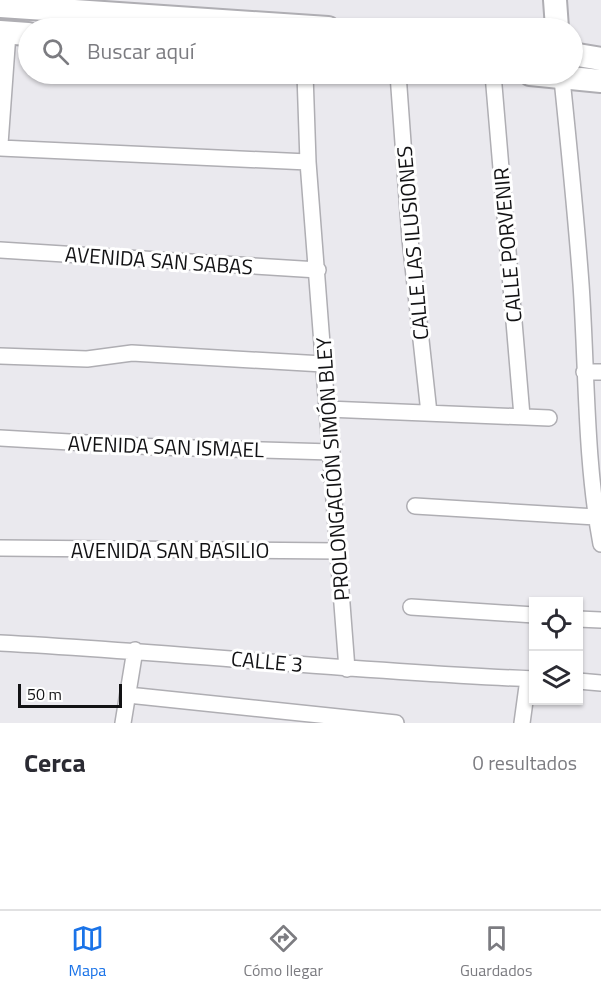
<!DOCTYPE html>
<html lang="es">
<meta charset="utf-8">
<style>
body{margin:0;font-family:"Titillium Web",sans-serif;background:#f2f2f3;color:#2b2b33}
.controls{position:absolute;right:18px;bottom:18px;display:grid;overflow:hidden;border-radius:0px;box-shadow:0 2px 4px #0004}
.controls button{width:54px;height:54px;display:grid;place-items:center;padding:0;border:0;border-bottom:2px solid #e1e1e2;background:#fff;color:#2b2b33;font:30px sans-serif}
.scale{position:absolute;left:18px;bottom:15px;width:104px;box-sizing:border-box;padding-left:6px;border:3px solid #121214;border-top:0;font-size:16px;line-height:21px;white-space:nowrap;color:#121214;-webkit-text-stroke:4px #fff;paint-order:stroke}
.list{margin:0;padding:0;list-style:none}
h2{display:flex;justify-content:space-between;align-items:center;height:78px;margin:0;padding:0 24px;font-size:26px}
h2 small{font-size:20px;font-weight:400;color:#7c7c81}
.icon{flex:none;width:33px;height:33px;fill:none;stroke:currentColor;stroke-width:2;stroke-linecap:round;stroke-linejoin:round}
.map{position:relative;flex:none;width:601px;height:723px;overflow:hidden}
.search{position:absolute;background:#fff;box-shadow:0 2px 4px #0004;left:18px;right:18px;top:18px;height:66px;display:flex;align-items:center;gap:15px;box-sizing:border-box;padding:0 21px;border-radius:33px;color:#7c7c81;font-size:22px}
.sheet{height:186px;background:#fff}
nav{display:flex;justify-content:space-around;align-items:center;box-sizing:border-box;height:84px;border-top:2px solid #e1e1e2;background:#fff;font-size:16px;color:#7c7c81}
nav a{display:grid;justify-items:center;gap:3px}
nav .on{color:#1a73e8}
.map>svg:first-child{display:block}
</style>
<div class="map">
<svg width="601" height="723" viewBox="0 0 601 723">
<rect width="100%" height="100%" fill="#eae9ee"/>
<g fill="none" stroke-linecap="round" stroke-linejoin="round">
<g stroke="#afaeb3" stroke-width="18">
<path id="street" d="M305,74L308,162L347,669
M398,74L410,239L429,413
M493,74L522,416
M562,79C569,147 576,216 581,284C587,371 585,459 601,544
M0,144L8,33
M0,148L308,162
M0,250L318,270
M0,356L87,359L132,353L323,364
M584,372H601
M327,409L549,418
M0,438L157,447L332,452
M415,506L596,517
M0,548L339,551
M411,607L534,615
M578,619L601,620
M0,643C178,652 355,672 534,679
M578,681L601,683
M128,695L396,723
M123,723L135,650
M522,723L528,679"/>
</g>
<g stroke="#afaeb3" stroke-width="26">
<path id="secondary" d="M555,0L557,28
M0,6L328,28
M0,32L28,34
M572,54L601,59
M530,74L601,81"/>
</g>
<use href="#street" stroke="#fff" stroke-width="15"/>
<use href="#secondary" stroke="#fff" stroke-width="22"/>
</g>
<g text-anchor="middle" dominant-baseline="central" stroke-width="6" stroke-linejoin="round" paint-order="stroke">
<g font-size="21" fill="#121214" stroke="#fff">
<text transform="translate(412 243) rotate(-95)">CALLE LAS ILUSIONES</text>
<text transform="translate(507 245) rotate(-95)">CALLE PORVENIR</text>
<text transform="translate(159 260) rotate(4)">AVENIDA SAN SABAS</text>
<text transform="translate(166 446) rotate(2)">AVENIDA SAN ISMAEL</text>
<text transform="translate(332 469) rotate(-94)">PROLONGACIÓN SIMÓN BLEY</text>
<text x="170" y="550">AVENIDA SAN BASILIO</text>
<text transform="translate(267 661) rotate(5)">CALLE 3</text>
</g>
</g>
</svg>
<div class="controls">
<button><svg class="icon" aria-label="locate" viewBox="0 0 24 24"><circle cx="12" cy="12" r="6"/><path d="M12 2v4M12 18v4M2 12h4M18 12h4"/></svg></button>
<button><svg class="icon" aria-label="layers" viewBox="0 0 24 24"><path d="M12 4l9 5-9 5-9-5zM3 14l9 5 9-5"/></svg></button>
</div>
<div class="scale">50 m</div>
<div class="search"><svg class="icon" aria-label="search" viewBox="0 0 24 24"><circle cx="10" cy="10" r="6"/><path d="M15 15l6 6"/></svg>Buscar aquí</div>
</div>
<section class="sheet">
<h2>Cerca<small>0 resultados</small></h2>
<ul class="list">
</ul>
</section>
<nav>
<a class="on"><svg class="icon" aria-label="map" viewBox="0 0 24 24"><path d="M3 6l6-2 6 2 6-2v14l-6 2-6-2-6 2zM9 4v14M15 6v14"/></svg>Mapa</a>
<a><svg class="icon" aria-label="directions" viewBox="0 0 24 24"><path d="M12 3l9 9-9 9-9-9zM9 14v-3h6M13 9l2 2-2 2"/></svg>Cómo llegar</a>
<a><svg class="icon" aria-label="saved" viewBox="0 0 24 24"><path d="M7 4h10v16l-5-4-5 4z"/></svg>Guardados</a>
</nav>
